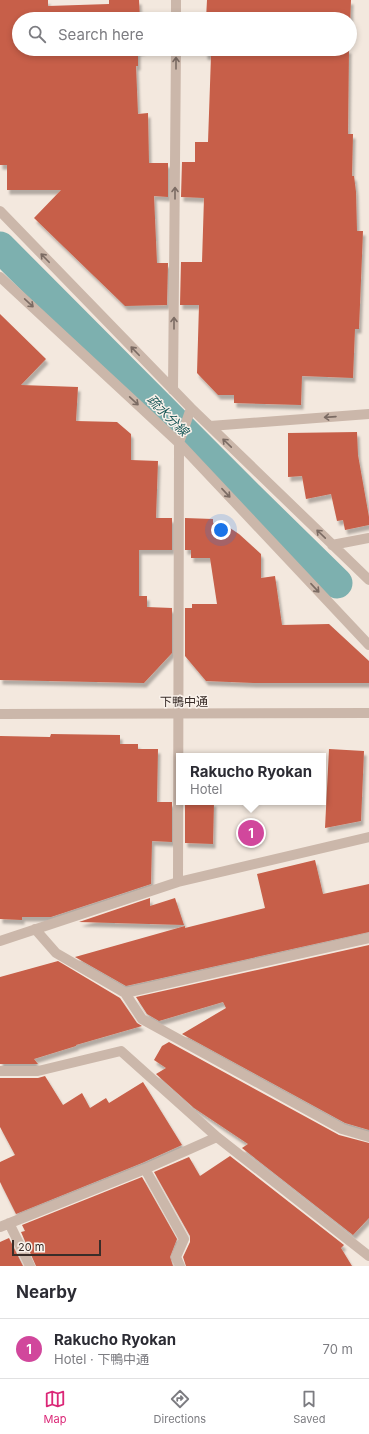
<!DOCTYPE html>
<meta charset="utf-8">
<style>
body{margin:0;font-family:Inter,"Noto Sans JP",sans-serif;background:#f2f2f3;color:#2b2b33}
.scale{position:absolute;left:12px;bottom:10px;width:89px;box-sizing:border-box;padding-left:4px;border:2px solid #392d29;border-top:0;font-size:11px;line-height:14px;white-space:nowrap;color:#392d29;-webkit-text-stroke:3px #faf2eb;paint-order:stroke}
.you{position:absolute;left:221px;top:530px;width:14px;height:14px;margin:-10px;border:3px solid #fff;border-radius:50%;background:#1a73e8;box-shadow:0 0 0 6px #1a73e833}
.badge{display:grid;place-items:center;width:26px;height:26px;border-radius:50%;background:#db2777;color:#fff;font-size:13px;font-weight:700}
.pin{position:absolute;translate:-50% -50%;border:2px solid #fff;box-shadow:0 1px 4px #0006}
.popup{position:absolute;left:176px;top:753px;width:150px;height:52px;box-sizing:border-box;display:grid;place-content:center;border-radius:0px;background:#fff;filter:drop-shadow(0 1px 3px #0005);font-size:13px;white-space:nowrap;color:#7c7c81}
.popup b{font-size:15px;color:#2b2b33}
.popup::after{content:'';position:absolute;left:50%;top:100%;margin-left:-8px;border:8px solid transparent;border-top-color:#fff}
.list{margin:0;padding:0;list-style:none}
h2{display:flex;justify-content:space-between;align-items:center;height:52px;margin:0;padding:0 16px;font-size:17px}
h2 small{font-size:13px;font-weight:400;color:#7c7c81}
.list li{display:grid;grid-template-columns:26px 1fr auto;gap:12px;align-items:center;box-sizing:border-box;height:60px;padding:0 16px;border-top:1px solid #e1e1e2}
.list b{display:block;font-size:15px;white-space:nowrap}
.list p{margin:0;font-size:13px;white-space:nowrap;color:#7c7c81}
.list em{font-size:13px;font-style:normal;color:#7c7c81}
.icon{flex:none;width:22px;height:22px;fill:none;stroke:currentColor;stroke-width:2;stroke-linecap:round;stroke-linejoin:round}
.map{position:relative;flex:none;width:369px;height:1266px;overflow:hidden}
.search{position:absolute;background:#fff;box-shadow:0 2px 6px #0003;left:12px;right:12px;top:12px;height:44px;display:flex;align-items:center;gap:10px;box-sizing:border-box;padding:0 14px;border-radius:22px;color:#7c7c81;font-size:15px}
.sheet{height:112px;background:#fff}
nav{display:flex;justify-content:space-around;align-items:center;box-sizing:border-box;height:56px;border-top:1px solid #e1e1e2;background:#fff;font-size:11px;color:#7c7c81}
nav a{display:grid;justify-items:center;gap:2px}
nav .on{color:#db2777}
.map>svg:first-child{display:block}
</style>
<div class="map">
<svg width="369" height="1266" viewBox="0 0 369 1266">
<defs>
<filter id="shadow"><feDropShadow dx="2.5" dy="4.5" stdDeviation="1" flood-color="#0004"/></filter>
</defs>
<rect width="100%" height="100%" fill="#f3e8de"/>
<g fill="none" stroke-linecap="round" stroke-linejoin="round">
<path stroke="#7db0af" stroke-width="31" d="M0,247L248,496L337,583"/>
</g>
<path fill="#c75f48" filter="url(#shadow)" d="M0,0H48V6L109,4V0H139L140,19H19V49H142V51H138V66H136L138,114L148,113L149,163H168V197L154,196L157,263H168L167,305L125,306L34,218L61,190H7V165H0Z
M207,0H351L350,27V19H206Z
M205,49H349L348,134H353L352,176H354L356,192L357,231H363L359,329H355L353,378L302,376L301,405L234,403V395H218L197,373L199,305H180L181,262H202L204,198L181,197L182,162H195V142H208L211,56L205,55Z
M0,314L46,359L21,385L78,387L76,421L117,422L131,434V460L158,461L156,518H172V550H139V596H147V607L172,608V653L144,683L0,680Z
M357,432L358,455L369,517V525L345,530L343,520L337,521L331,494L306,499L302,476L288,477V433Z
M185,518L213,519V523L224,524L239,534L261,554V578L275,576L282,625L329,624L369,661V683H254L206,681L185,656V608H192V604H217L210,558H191V550H185Z
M51,734L120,735V744H138V749H158L157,802H172V842L152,841L151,884L51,917H22V920L0,919V736L50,737Z
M329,749L364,751L361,821L325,828Z
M185,802H214L213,844L185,843Z
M315,860L323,894L369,884V932L126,986L75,957L185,926V928L265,908L257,874Z
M150,898V906L175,898L184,925L79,922Z
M369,945V1130L345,1123L182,1034L226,1008L223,1002L159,1021L147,1014L136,997Z
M58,961L120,998L137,1023L142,1026L76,1045V1046L34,1059L38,1064H0V977Z
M169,1042L339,1135L369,1143V1218L353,1235L242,1148L248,1144L194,1108L156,1074L166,1068L154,1060L162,1046Z
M45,1076L63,1105L82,1093L90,1108L106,1098L109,1103L143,1082L182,1145L142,1163L16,1214L0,1182V1162L15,1155L0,1127V1078H38Z
M230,1156L344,1245L341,1248L352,1266H186L183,1257L190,1242V1236L154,1172L189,1157L200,1176Z
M142,1177L177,1239L170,1257L173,1266H36L21,1232L25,1231L22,1225Z
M9,1238L23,1266H0V1242Z"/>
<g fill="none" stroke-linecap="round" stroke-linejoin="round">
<path stroke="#cbb7aa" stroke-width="10" d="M176,19V0
M0,211L191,408L369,580
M0,277L179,443L369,645
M173,390L176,49
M210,426L369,414
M332,545L369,538
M0,714L369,713
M178,882L179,443L191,408
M35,929L56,953L125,993L142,1019L342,1129L369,1137
M0,941L178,882L369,837
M125,993L369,938
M0,1071H38L121,1051L217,1137L369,1256
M145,1169L184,1239L176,1257L180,1266
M9,1223L30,1266
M0,1227L145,1169L217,1137"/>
</g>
<defs><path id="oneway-shaft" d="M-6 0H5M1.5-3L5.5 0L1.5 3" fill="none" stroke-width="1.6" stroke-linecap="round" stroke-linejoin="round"/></defs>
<g stroke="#7b6b63">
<use href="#oneway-shaft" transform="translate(176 63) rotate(-90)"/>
<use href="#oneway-shaft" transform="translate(175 193) rotate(-90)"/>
<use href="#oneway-shaft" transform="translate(45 258) rotate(-134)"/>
<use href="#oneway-shaft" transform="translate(29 303) rotate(43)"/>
<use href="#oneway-shaft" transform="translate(174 323) rotate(-90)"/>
<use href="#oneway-shaft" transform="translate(135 351) rotate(-134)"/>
<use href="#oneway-shaft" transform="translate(134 401) rotate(43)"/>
<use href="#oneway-shaft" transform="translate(330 417) rotate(176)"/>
<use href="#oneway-shaft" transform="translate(227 443) rotate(-136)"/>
<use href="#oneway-shaft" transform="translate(226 493) rotate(47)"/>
<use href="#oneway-shaft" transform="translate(321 534) rotate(-136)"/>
<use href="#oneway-shaft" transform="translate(315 588) rotate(47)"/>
</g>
<g text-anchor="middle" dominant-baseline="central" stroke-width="3" stroke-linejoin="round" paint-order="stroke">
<g font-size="12" fill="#392d29" stroke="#faf2eb">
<text x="184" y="701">下鴨中通</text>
</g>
<g font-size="13" font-style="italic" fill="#1e5b5b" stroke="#faf2eb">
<text transform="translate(168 415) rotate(45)">疏水分線</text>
</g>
</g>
</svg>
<div class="scale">20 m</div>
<div class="you"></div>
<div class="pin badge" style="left:251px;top:833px;background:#d1479c">1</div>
<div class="popup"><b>Rakucho Ryokan</b>Hotel</div>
<div class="search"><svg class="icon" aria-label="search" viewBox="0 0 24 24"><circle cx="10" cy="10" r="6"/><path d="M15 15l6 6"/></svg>Search here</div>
</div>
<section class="sheet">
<h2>Nearby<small></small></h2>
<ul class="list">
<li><span class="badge" style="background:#d1479c">1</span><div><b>Rakucho Ryokan</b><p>Hotel · 下鴨中通</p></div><em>70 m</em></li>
</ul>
</section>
<nav>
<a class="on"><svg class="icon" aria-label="map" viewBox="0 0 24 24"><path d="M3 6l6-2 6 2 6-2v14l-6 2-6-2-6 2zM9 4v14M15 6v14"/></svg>Map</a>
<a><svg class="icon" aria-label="directions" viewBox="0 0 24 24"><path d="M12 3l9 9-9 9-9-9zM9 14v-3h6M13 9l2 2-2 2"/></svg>Directions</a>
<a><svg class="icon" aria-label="saved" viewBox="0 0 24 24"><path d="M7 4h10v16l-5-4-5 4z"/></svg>Saved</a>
</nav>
